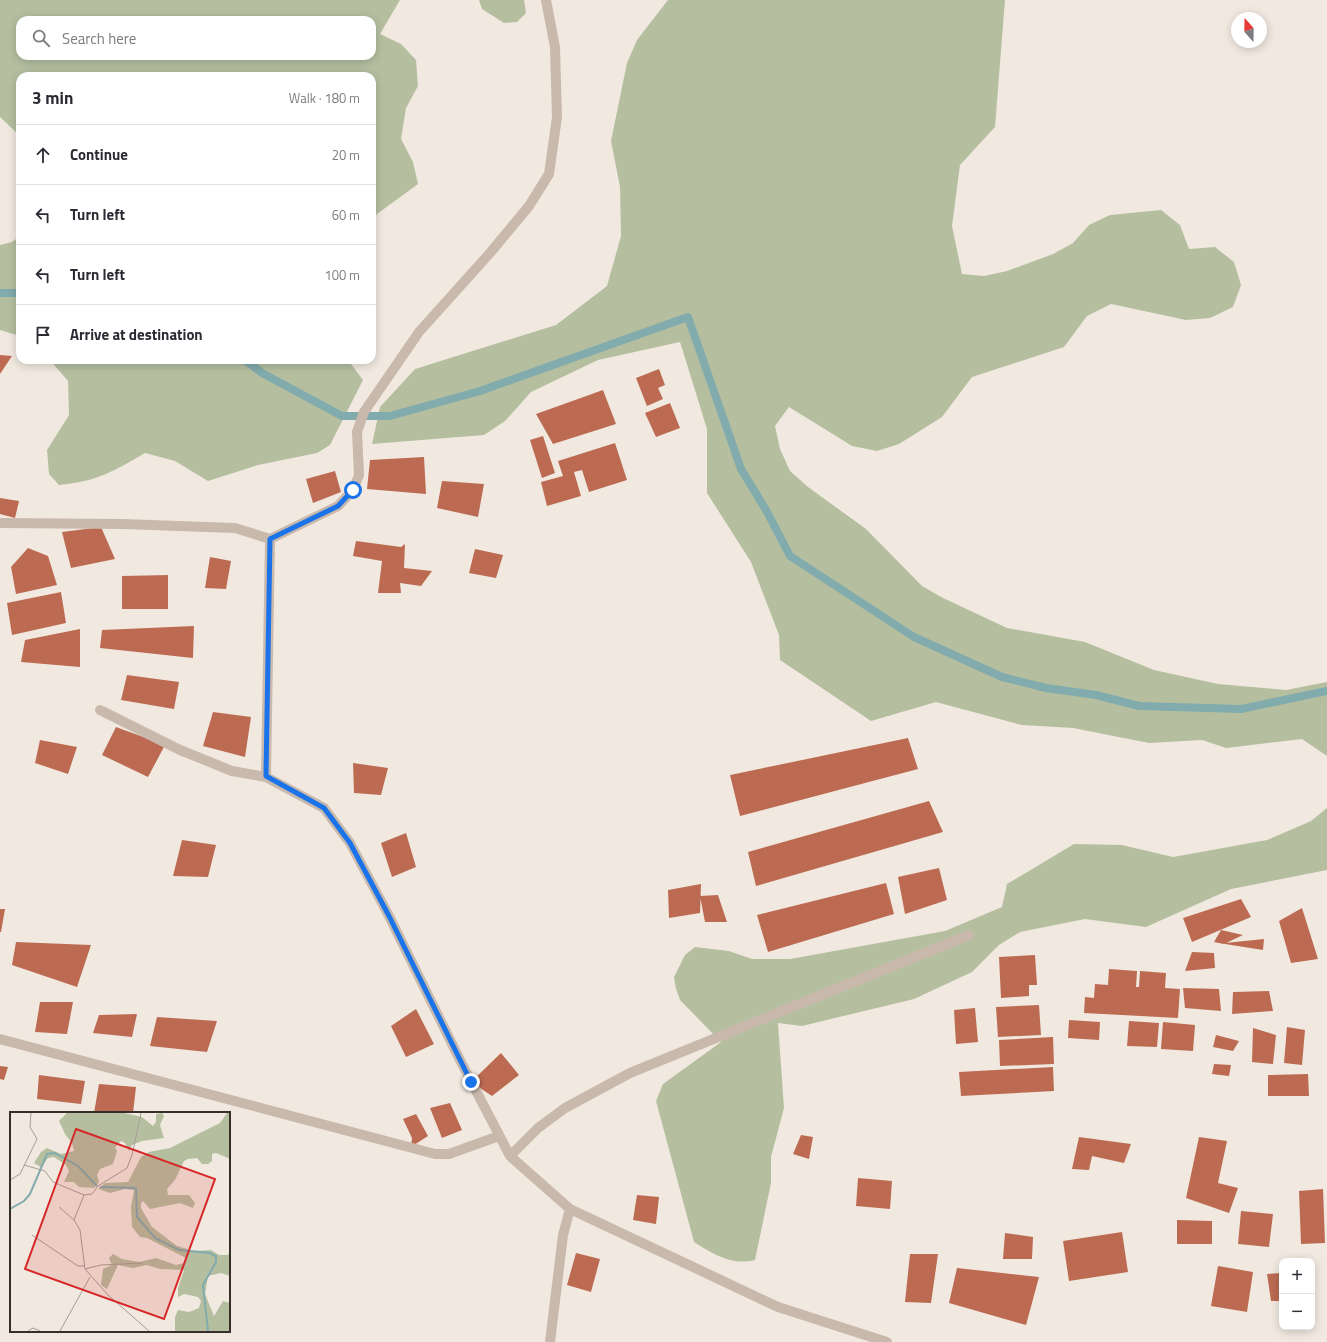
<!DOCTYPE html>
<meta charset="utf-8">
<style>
body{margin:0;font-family:"Titillium Web",sans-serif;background:#f7f7f7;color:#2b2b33}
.controls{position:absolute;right:12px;bottom:12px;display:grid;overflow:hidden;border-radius:8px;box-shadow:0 2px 10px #0003}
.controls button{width:36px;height:36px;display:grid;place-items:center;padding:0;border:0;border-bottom:1px solid #e1e1e2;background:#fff;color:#2b2b33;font:20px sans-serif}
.compass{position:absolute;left:1231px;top:12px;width:36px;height:36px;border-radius:50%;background:#fff;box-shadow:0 2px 10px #0003;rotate:340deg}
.stop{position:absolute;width:12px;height:12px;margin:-9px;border:3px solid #1a73e8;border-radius:50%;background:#fff}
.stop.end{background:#1a73e8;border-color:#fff;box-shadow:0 1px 4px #0008}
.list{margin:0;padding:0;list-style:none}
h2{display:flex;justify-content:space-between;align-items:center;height:52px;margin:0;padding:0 16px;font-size:17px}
h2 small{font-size:13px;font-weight:400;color:#7c7c81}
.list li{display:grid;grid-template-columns:26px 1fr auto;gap:12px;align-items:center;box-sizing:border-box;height:60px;padding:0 16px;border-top:1px solid #e1e1e2}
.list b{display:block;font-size:15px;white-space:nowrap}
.list em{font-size:13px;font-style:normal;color:#7c7c81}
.icon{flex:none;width:22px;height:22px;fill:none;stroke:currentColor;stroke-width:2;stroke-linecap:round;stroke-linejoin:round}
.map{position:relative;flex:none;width:1327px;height:1342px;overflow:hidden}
.search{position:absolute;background:#fff;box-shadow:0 2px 10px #0003;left:16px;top:16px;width:360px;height:44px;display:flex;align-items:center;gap:10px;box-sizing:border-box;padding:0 14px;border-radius:12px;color:#7c7c81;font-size:15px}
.panel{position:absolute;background:#fff;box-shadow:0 2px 10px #0003;left:16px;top:72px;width:360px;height:292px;border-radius:12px}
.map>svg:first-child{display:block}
</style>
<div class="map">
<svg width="1327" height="1342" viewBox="0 0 1327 1342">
<rect width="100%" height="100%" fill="#f1e9e0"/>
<path fill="#b5bfa0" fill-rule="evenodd" d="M0,0H400L380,34L401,44L416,60L418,86L406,108L401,139L413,162L418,184L377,214L372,221V76H20V136L0,117ZM20,20H372V56H20Z
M479,0H524L526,13L517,22L504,23L482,9Z
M668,0H1005L995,127L960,165L952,226L962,274L984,276L1007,271L1053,254L1073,243L1089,225L1110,215L1161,210L1180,225L1189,249L1215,247L1234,262L1241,285L1233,307L1210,318L1186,320L1111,304L1087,316L1064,347L972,377L942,417L899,444L877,451L852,446L789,407L775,426L780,449L790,471L808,487L866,529L922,586L943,598L1007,628L1085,642L1154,670L1218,684L1286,690L1327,682V756L1302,739L1226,748L1202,740L1149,743L1073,728L1022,725L936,702L871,721L780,660L779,635L751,562L707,493V429L680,342L598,360L531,392L505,421L484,435L372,444L380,407L415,369L556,325L607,286L621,236L620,187L611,141L627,63L637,40Z
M20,236V336L0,330V245L12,242Z
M50,360H348L363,380L330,445L317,453L258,465L208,481L175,461L145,453C112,472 98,481 59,485L49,474L47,450L69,415L68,381Z
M1327,808V870L1231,889L1146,927L1085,919L1020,932L999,945L972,972L914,999L802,1026L778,1023L784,1108L771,1157V1183L755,1260C732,1266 713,1254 694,1242L656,1101L663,1084L721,1042L680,1000L676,989L674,977L685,955L695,947L729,951L752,959H790L945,931L1002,907L1007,884L1074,844L1122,845L1173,857L1267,840L1311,821Z"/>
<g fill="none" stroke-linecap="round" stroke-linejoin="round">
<path stroke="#81abac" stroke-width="8" d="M0,293H20
M245,360L262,373L342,416H390L480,391L688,317L741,469L766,510L790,556L914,637L1002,677L1046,688L1096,695L1139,706L1241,709L1327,691"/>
</g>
<path fill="#bc6b52" d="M0,355L12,356L0,374Z
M659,369L665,385L658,388L663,399L647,406L636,378Z
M603,390L616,424L553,444L536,414Z
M670,403L680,428L656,437L645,413Z
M543,436L555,473L542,478L530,440Z
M615,443L627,480L589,492L582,470L574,472L581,496L547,506L541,482L563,476L558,461Z
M424,457L426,494L367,489L370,460Z
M335,471L341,492L313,503L306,479Z
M442,481L484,484L478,517L437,508Z
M0,498L19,501L15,518L0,514Z
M101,527L115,559L71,568L62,532Z
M356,541L401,547L405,544L404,568L432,571L421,586L400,583L401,593H378L382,561L353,556Z
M28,548L48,556L57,585L16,594L11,567Z
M475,549L503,555L496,578L469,573Z
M210,557L231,561L226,589L205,588Z
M168,575V609H122V576Z
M61,592L66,623L12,635L7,603Z
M194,626L193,658L100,648L102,630Z
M80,629V667L21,662L25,640Z
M127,675L179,682L174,709L121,700Z
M213,712L251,717L245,757L203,746Z
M116,727L165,745L148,777L102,755Z
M908,738L918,769L740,816L730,775Z
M40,740L77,747L68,774L35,763Z
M353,763L388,768L381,795L354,793Z
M929,801L943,832L756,886L748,852Z
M406,833L416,867L392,877L381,843Z
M182,840L216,845L208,877L173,876Z
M939,868L947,900L905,914L898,877Z
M886,883L894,914L768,952L757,915Z
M701,884L700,913L669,918L668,890Z
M718,895L727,922H705L700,896Z
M1241,899L1251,917L1192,942L1183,918Z
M1302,908L1318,959L1291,963L1279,921Z
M0,909H5L1,932H0Z
M1221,930L1243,935L1224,944L1214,942Z
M1264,939L1263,950L1225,944V943Z
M16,942L91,945L77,987L12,965Z
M1192,952L1214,953L1215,968L1185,971Z
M1035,955L1037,985H1029V996L1001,998L999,957Z
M1109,969L1137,971L1136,987H1139L1140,971L1166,973L1165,988L1180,989L1178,1018L1084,1013L1085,997L1094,998L1095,984L1108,985Z
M1183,988L1219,989L1221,1011L1185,1008Z
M1269,991L1273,1011L1232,1014L1233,992Z
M40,1002H73L67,1034L35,1032Z
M1039,1005L1041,1035L998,1037L996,1007Z
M975,1008L978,1042L956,1044L954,1010Z
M416,1009L434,1044L406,1057L391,1026Z
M137,1014L132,1037L93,1033L99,1015Z
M157,1017L217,1021L207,1052L150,1046Z
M1069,1020L1100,1022L1099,1040L1068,1038Z
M1129,1021L1159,1023L1157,1047L1127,1046Z
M1163,1022L1195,1025L1193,1051L1161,1049Z
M1287,1027L1305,1030L1302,1065L1284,1063Z
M1253,1028L1276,1035L1273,1064L1252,1062Z
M1216,1035L1239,1041L1233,1051L1213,1047Z
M1053,1037L1054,1064L1000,1066L999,1040Z
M501,1053L519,1075L492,1096L471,1082Z
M1214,1064L1231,1065L1229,1076L1212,1074Z
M0,1066L8,1067L4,1080L0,1079Z
M1053,1067L1054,1091L961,1096L959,1072Z
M1308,1074L1309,1096H1268V1075Z
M39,1075L85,1081L81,1104L37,1099Z
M99,1084L136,1087L133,1113H94Z
M450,1103L462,1130L442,1138L430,1108Z
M416,1114L428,1136L411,1147L412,1138L403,1119Z
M801,1135L813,1137L809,1159L793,1154Z
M1079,1137L1131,1144L1124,1163L1092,1156L1089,1170L1072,1169Z
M1199,1137L1227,1141L1218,1183L1238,1188L1229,1213L1186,1198Z
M858,1178L892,1181L890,1209L856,1206Z
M1323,1189L1325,1243L1301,1244L1299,1191Z
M637,1195L659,1197L656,1224L633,1220Z
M1241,1211L1273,1214L1269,1247L1238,1244Z
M1177,1220L1212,1221V1244H1177Z
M1122,1232L1128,1272L1069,1281L1063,1241Z
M1005,1233L1033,1237L1032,1259H1003Z
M576,1253L600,1259L591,1292L567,1285Z
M910,1254H938L931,1303L905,1302Z
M1218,1266L1253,1272L1247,1312L1211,1306Z
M957,1268L1039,1277L1026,1325L949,1303Z
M1282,1273V1301H1271L1267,1274Z"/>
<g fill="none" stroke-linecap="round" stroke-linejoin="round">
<path stroke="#c9b9ac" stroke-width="10" d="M0,523L123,524L235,528L270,539L338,506L353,490L359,475L357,432L364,412L419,332L490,253L529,206L549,174L557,117L555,47L546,0
M270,539L266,777L324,808L350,843L389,916L460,1060L510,1156L570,1209L778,1307L887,1342
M100,710L180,750L232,771L266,777
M0,1039L435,1154H449L499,1136
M510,1156L538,1128L565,1108L630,1073L969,935
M550,1342L563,1235L570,1209"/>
</g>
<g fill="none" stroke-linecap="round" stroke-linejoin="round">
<path stroke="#1a73e8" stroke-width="5" d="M353,490L338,506L270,539L266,776L324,808L350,843L389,916L471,1082"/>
</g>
<g transform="translate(10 1112)">
<rect width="220" height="220" fill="#f1e9e0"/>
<path d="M57,1H114L132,5L143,14L146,10V2L152,1L154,4L150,13L154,26L132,29L122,33L119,39L115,31L111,29L105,35L107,39L103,52L90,57L87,63L89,70L84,76L69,75L64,70H54L59,59L56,53L44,45L38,46L31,55L24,51L31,40L37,36L51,42L64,39L62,31L55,22L49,9ZM217,1H220V47L206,41L202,42V49L198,52H192L187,46L178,47L174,49L165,68L157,77L158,83H179L185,91L183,96L170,91L140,97L133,89L131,91V96L142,115L167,134L184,139L201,138L209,143H217L220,141V164L211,161L198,164L195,182L204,204L213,189L220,191V219H165V205L168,198L179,200L189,196L191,189L188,185L174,182L168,185V176L174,158L150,157L137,153L123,156L108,153L97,177L91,173L93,157L102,153L99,146L103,142L112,147L129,150L146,146L166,153L174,151L176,146L137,126L130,125L122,115L121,95L124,78L115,77L100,81L88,77L95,71L118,70L131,45L139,40L160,36L210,11Z" fill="#b5bfa0"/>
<path fill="none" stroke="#81abac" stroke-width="2" d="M90,75L126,76L127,105L145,126L169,138L200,141L206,144V150L193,173L198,219M0,97L14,89L20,82L37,42L45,41L68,54L87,74"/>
<path fill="none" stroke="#a79e97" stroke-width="1" d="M14,53L35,59L43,70L74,83L82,82L88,74L117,56L122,43L131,1M0,68L10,62L27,27L20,15L21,1M74,83L64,108L70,118L75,157L98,183L139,219M49,95L64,108M22,123L68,154H75M75,157L91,153L132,151M18,219L23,216L30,219M50,219L80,165"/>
<path fill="#d62828" fill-opacity="0.15" stroke="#d62828" stroke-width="2" d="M66,17L205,67L154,207L15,157Z"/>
<rect width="220" height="220" fill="none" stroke="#372e2a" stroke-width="2"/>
</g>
</svg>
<div class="controls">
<button>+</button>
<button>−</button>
</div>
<svg class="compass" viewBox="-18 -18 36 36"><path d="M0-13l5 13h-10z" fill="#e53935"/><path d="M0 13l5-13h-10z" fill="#7c7c81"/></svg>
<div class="stop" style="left:353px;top:490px"></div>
<div class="stop end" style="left:471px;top:1082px"></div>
<div class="search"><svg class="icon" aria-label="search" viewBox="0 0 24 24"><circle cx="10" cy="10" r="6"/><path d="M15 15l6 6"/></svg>Search here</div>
<section class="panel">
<h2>3 min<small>Walk · 180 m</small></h2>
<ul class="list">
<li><svg class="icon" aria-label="ahead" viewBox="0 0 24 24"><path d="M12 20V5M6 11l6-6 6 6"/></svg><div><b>Continue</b></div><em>20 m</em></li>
<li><svg class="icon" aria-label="left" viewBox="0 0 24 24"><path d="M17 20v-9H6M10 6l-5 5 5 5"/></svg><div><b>Turn left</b></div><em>60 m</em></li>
<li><svg class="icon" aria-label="left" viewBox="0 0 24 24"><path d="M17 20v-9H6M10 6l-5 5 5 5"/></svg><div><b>Turn left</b></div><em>100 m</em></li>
<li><svg class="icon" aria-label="arrive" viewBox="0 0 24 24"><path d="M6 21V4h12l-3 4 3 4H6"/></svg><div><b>Arrive at destination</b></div></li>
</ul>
</section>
</div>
